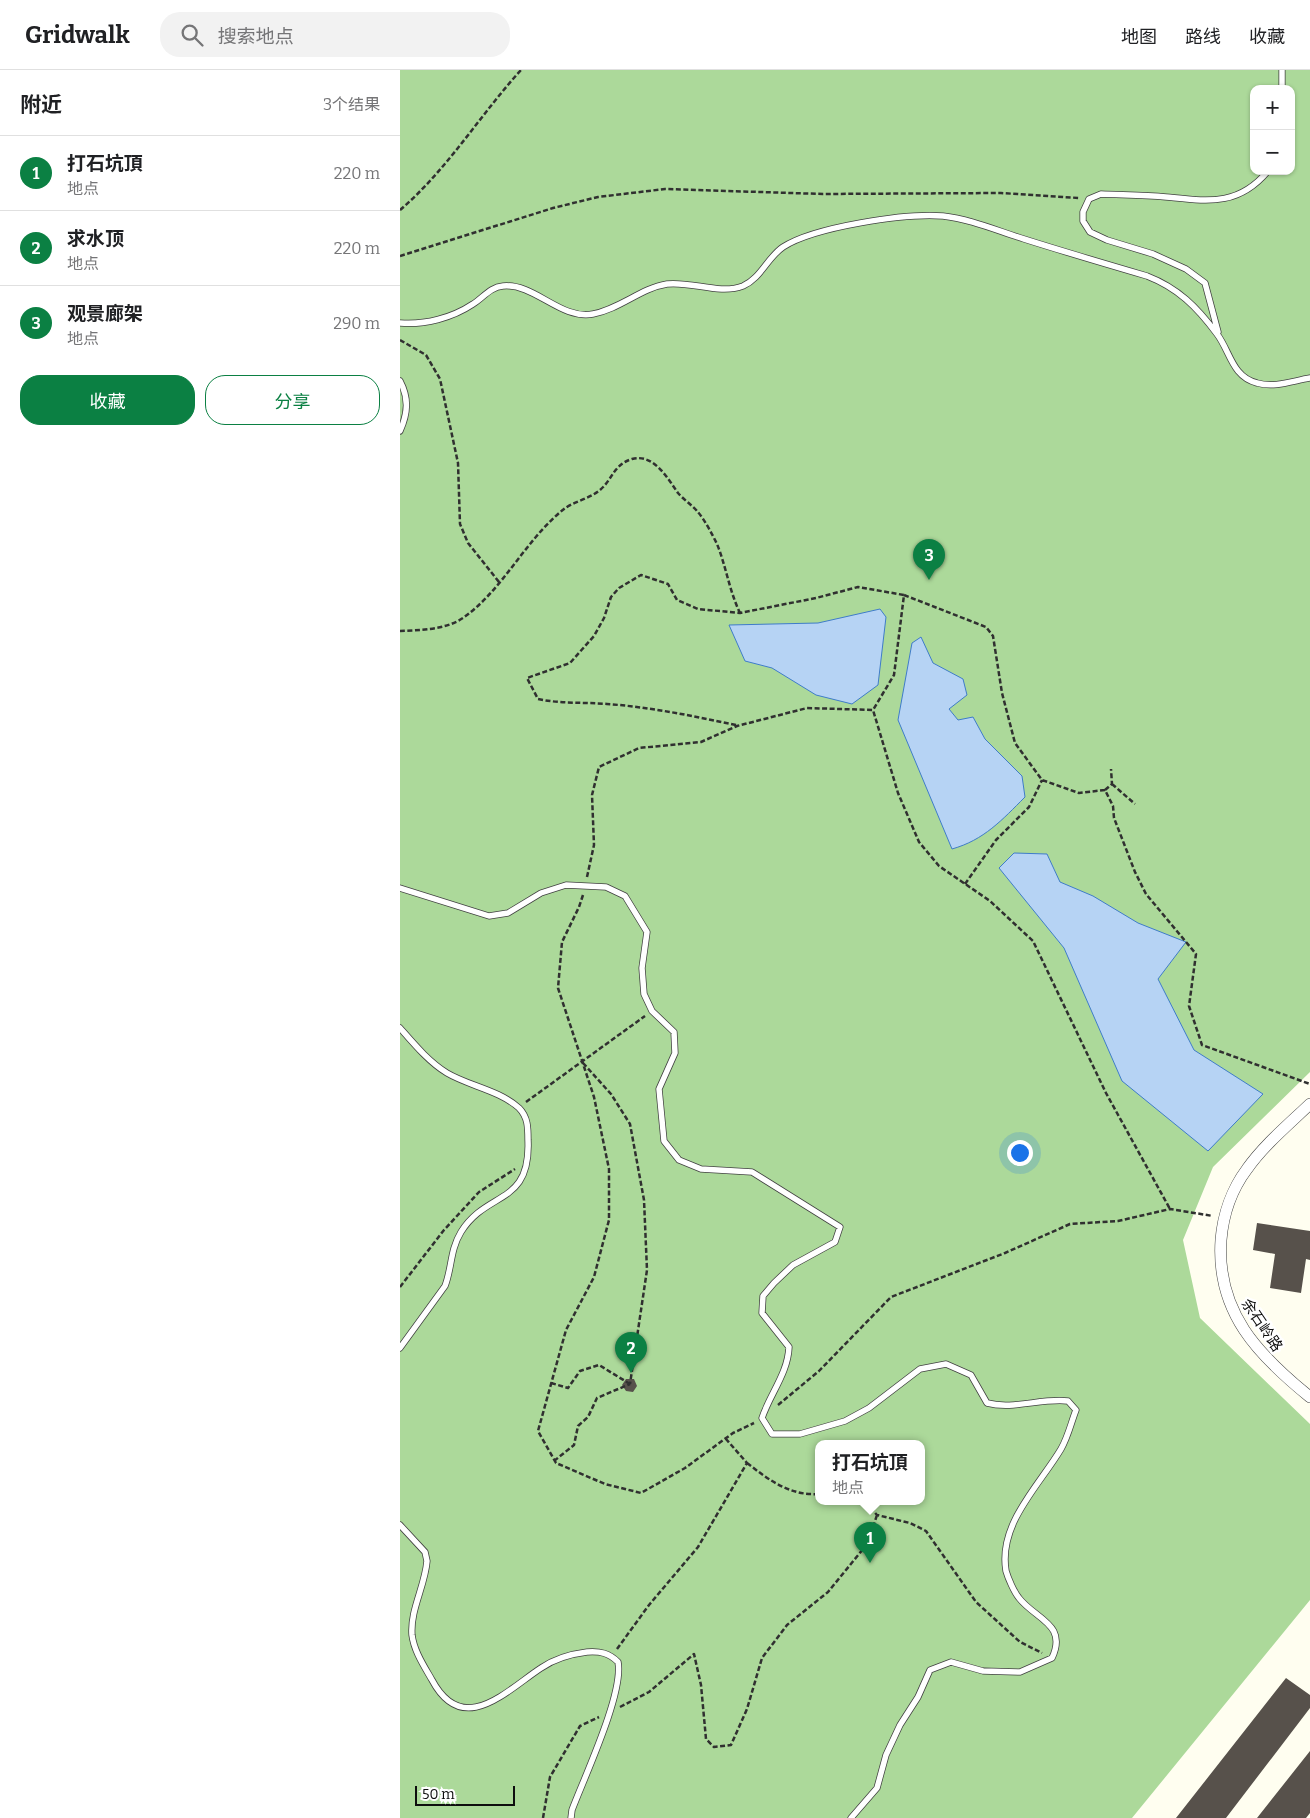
<!DOCTYPE html>
<html lang="zh">
<meta charset="utf-8">
<style>
body{margin:0;font-family:Bitter,"Noto Sans SC",serif;background:#f2f2f2;color:#202124}
.controls{position:absolute;right:15px;top:15px;display:grid;overflow:hidden;border-radius:10px;box-shadow:0 1px 4px #0004}
.controls button{width:45px;height:45px;display:grid;place-items:center;padding:0;border:0;border-bottom:1px solid #e0e0e0;background:#fff;color:#202124;font:25px sans-serif}
.scale{position:absolute;left:15px;bottom:12px;width:100px;box-sizing:border-box;padding-left:5px;border:2px solid #0e0e0e;border-top:0;font-size:14px;line-height:18px;white-space:nowrap;color:#0e0e0e;-webkit-text-stroke:4px #fff;paint-order:stroke}
.you{position:absolute;left:619px;top:1082px;width:18px;height:18px;margin:-12px;border:4px solid #fff;border-radius:50%;background:#1a73e8;box-shadow:0 0 0 8px #1a73e833}
.badge{display:grid;place-items:center;width:32px;height:32px;border-radius:50%;background:#0b8043;color:#fff;font-size:16px;font-weight:700}
.pin{position:absolute;translate:-50% -41px;filter:drop-shadow(0 1px 2px #0008)}
.pin::after{content:'';position:absolute;top:26px;width:18px;height:15px;background:inherit;clip-path:polygon(0 0,100% 0,50% 100%)}
.popup{position:absolute;left:415px;top:1370px;width:110px;height:65px;box-sizing:border-box;display:grid;place-content:center;border-radius:10px;background:#fff;filter:drop-shadow(0 1px 4px #0005);font-size:16px;white-space:nowrap;color:#757577}
.popup b{font-size:19px;color:#202124}
.popup::after{content:'';position:absolute;left:50%;top:100%;margin-left:-10px;border:10px solid transparent;border-top-color:#fff}
.list{margin:0;padding:0;list-style:none}
h2{display:flex;justify-content:space-between;align-items:center;height:65px;margin:0;padding:0 20px;font-size:21px}
h2 small{font-size:16px;font-weight:400;color:#757577}
.list li{display:grid;grid-template-columns:32px 1fr auto;gap:15px;align-items:center;box-sizing:border-box;height:75px;padding:0 20px;border-top:1px solid #e0e0e0}
.list b{display:block;font-size:19px;white-space:nowrap}
.list p{margin:0;font-size:16px;white-space:nowrap;color:#757577}
.list em{font-size:16px;font-style:normal;color:#757577}
.actions{display:flex;gap:10px;padding:15px 20px}
.actions a{flex:1;padding:11px 0;border:1px solid #0b8043;border-radius:20px;text-align:center;font-size:18px;color:#0b8043}
.actions .main{background:#0b8043;color:#fff}
.icon{flex:none;width:28px;height:28px;fill:none;stroke:currentColor;stroke-width:2;stroke-linecap:round;stroke-linejoin:round}
.map{position:relative;flex:none;width:910px;height:1748px;overflow:hidden}
header{display:flex;align-items:center;gap:30px;box-sizing:border-box;height:70px;padding:0 25px;background:#fff;border-bottom:1px solid #e0e0e0}
header strong{font-size:24px}
nav{display:flex;gap:28px;margin-inline-start:auto;font-size:18px}
.search{width:350px;height:45px;background:#f2f2f2;display:flex;align-items:center;gap:12px;box-sizing:border-box;padding:0 18px;border-radius:20px;color:#757577;font-size:19px}
main{display:flex}
aside{flex:1;background:#fff}
.map>svg:first-child{display:block}
</style>
<header>
<strong>Gridwalk</strong>
<div class="search"><svg class="icon" aria-label="search" viewBox="0 0 24 24"><circle cx="10" cy="10" r="6"/><path d="M15 15l6 6"/></svg>搜索地点</div>
<nav><a>地图</a><a>路线</a><a>收藏</a></nav>
</header>
<main>
<aside>
<h2>附近<small>3个结果</small></h2>
<ul class="list">
<li><span class="badge">1</span><div><b>打石坑頂</b><p>地点</p></div><em>220 m</em></li>
<li><span class="badge">2</span><div><b>求水顶</b><p>地点</p></div><em>220 m</em></li>
<li><span class="badge">3</span><div><b>观景廊架</b><p>地点</p></div><em>290 m</em></li>
</ul>
<div class="actions"><a class="main">收藏</a><a>分享</a></div>
</aside>
<div class="map">
<svg width="910" height="1748" viewBox="0 0 910 1748">
<rect width="100%" height="100%" fill="#fffef0"/>
<path fill="#acd99a" fill-rule="evenodd" d="M0,0H910V1002L813,1097L783,1170L800,1248L910,1354V1530L732,1748H0ZM854,19H891V101H854ZM419,1374H521V1432H419Z"/>
<path fill="#b6d3f4" stroke="#3f7cc9" d="M480,539L486,547L478,615L452,634L416,625L372,598L345,591L329,555L418,553Z
M521,567L533,593L563,609L567,625L549,639L558,650L573,647L585,669L622,706L625,727C602,750 584,770 552,779L498,650L512,573Z
M614,783L647,784L660,812L693,826L738,853L786,872L758,909L794,980L863,1024L808,1081L722,1011L664,878L599,798Z"/>
<path fill="#57514b" d="M857,1153L910,1161V1190L906,1189L901,1223L870,1218L875,1184L853,1180Z
M226,1309H234L237,1316L233,1322L226,1321L222,1315Z
M886,1608L910,1625V1638L826,1748H776Z
M910,1681V1743L906,1748H857Z"/>
<g fill="none" stroke-linecap="round" stroke-linejoin="round">
<g stroke="#414141" stroke-width="7">
<path id="lane" d="M882,19V0
M0,253C25,255 52,248 73,234C83,228 90,217 103,216C135,213 160,250 193,244C220,239 241,218 267,214C292,211 319,225 343,216C361,208 367,188 383,177C414,157 505,143 543,146C570,149 598,161 624,169C665,182 706,194 747,206C778,218 797,237 817,264C830,281 832,307 857,313C875,318 892,311 910,308
M818,262L805,213L786,199L753,184L707,170L690,162L683,151V142L689,129L701,124C722,125 744,125 766,127C807,131 838,137 868,101
M0,311C9,328 8,343 0,361
M0,818L89,846L108,843L141,823L166,815L206,817L225,826L247,862L242,898L244,924L252,941L274,962L275,983L259,1019L264,1071L279,1090L301,1099L352,1102L440,1157L435,1172L393,1195L374,1213L363,1226L362,1243L389,1277C388,1303 370,1324 362,1348L372,1364H400L445,1351L469,1338L520,1299L546,1294L571,1305L587,1333C613,1340 641,1328 668,1331L676,1340C671,1353 668,1367 661,1379C639,1416 598,1454 606,1501C608,1508 614,1522 619,1528C635,1549 668,1554 652,1588L620,1602L583,1601L551,1592L530,1600L518,1627L500,1655L486,1685L477,1718L451,1748
M0,958C14,974 29,992 47,1003C69,1016 99,1020 119,1038C128,1047 128,1058 128,1070C131,1136 87,1120 61,1162C50,1180 52,1198 45,1216L0,1278
M0,1455L25,1482L27,1491C25,1516 10,1540 12,1565C14,1581 24,1596 32,1610C63,1668 106,1621 141,1598C154,1589 171,1584 187,1582C200,1581 209,1583 218,1592C224,1623 184,1708 172,1740L171,1748"/>
</g>
<g stroke="#414141" stroke-width="12">
<path id="street" d="M910,1034C888,1055 864,1075 847,1099C832,1119 823,1145 821,1170C816,1242 858,1285 910,1327"/>
</g>
<path stroke="#303030" stroke-width="2.5" stroke-dasharray="5 2.5" stroke-linecap="butt" d="M0,140C47,100 80,45 121,0
M0,186L153,138L198,127L265,119L423,124L601,123L679,128
M0,270L26,285L40,309L58,393L60,454L68,473L99,512
M504,525L586,557L593,566L602,623L615,673L642,710L679,723L705,720L713,736L714,748L735,802L746,824L796,884L789,936L802,975L910,1014
M0,561C20,560 45,560 63,548C103,520 125,470 164,439C173,432 189,429 200,420C213,409 213,395 232,389C254,383 268,409 278,423C284,430 292,435 297,441C305,450 312,464 317,474C326,496 329,520 340,543
M336,655C293,646 250,637 207,634C183,632 161,634 138,629L127,608L170,593L194,566L204,548L211,527L219,518L241,505L268,514L277,530L298,539L340,543L416,528L458,517L504,525L494,605L473,640
M712,714L735,734
M705,720L712,714L711,699
M187,807L194,775L192,725L199,697L239,678L301,672L337,656L407,638L473,640L498,723L519,772L539,796L590,831L633,871L706,1023L770,1139
M565,814L596,770L629,737L642,710
M183,825L179,837L162,872L158,918L194,1027L209,1099V1150L194,1207L166,1260L138,1361L156,1393L205,1414L241,1423L285,1398L333,1363L354,1353
M183,993L211,1024L230,1054L244,1130L247,1200L230,1314
M126,1032L245,946
M0,1217L44,1160L79,1122L115,1099
M151,1313L168,1318L180,1301L199,1295L230,1314
M378,1335L419,1301L491,1227L605,1183L670,1154L718,1151L770,1139L813,1146
M154,1391L174,1375L178,1356L188,1347L197,1328L230,1314
M347,1393C369,1410 390,1426 419,1424
M465,1432L477,1445L510,1453L526,1461L576,1532L620,1572L642,1583
M217,1579L249,1535L298,1477L347,1393L326,1369
M220,1637L249,1622L294,1584L301,1615L306,1669L314,1677L331,1675L347,1639L362,1588L387,1555L428,1522L468,1473L477,1445
M143,1748L150,1707L180,1656L199,1647"/>
<use href="#lane" stroke="#fff" stroke-width="5.5"/>
<use href="#street" stroke="#fff" stroke-width="11"/>
</g>
<g text-anchor="middle" dominant-baseline="central" stroke-width="5" stroke-linejoin="round" paint-order="stroke">
<g font-size="15" fill="#0e0e0e" stroke="#fff">
<text transform="translate(862 1255) rotate(56)">余石岭路</text>
</g>
</g>
</svg>
<div class="controls">
<button>+</button>
<button>−</button>
</div>
<div class="scale">50 m</div>
<div class="you"></div>
<div class="pin badge" style="left:470px;top:1493px">1</div>
<div class="popup"><b>打石坑頂</b>地点</div>
<div class="pin badge" style="left:231px;top:1303px">2</div>
<div class="pin badge" style="left:529px;top:510px">3</div>
</div>
</main>
